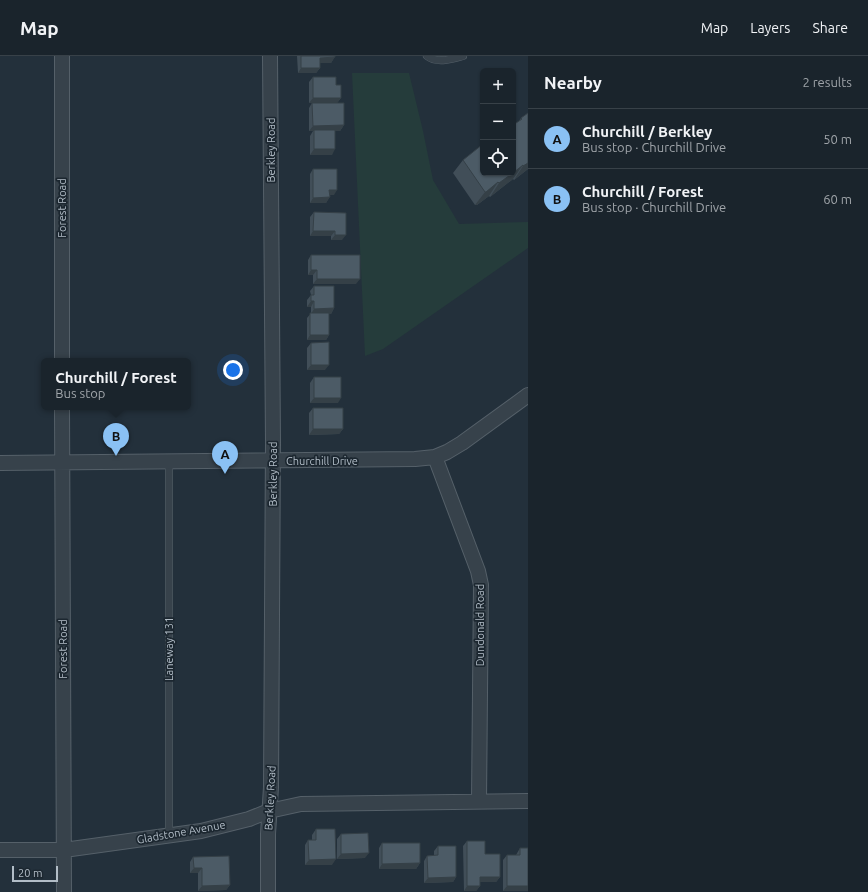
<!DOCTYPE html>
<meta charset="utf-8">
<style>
body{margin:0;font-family:Ubuntu,sans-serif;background:#273038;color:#f1f3f6}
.controls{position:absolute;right:12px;top:12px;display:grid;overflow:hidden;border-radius:6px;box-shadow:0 1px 3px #0004}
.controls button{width:36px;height:36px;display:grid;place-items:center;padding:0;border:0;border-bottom:1px solid #384148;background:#1a242c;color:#f1f3f6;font:20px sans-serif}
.scale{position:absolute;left:12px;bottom:10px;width:46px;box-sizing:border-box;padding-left:4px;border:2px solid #b2bdc7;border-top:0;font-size:11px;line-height:14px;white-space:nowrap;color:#b2bdc7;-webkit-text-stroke:3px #1c2730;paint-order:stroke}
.you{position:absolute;left:233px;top:314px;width:14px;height:14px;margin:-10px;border:3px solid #fff;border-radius:50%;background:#1a73e8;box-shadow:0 0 0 6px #1a73e833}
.badge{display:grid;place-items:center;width:26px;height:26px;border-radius:50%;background:#8ac1f4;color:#111;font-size:13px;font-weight:700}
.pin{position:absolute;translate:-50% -33px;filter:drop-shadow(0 1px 2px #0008)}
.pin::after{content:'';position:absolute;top:21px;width:14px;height:12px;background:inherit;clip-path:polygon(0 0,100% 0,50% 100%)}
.popup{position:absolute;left:41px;top:302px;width:150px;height:52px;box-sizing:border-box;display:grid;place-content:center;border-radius:6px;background:#1a242c;filter:drop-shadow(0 1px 3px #0005);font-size:13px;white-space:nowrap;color:#9fa4a9}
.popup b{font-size:15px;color:#f1f3f6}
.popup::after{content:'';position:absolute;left:50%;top:100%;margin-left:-8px;border:8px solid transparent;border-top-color:#1a242c}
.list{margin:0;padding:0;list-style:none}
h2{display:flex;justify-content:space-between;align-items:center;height:52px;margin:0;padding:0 16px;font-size:17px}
h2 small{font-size:13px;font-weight:400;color:#9fa4a9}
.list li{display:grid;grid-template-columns:26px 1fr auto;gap:12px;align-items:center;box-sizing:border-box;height:60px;padding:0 16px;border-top:1px solid #384148}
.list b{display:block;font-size:15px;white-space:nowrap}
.list p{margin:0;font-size:13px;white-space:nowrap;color:#9fa4a9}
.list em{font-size:13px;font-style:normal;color:#9fa4a9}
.icon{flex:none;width:22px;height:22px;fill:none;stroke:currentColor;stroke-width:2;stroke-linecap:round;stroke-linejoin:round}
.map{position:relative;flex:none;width:528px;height:836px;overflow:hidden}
header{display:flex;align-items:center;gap:24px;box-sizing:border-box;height:56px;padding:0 20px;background:#1a242c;border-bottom:1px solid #384148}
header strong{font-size:19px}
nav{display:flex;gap:22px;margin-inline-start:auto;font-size:14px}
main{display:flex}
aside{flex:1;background:#1a242c}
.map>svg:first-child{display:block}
</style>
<header>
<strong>Map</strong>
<nav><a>Map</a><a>Layers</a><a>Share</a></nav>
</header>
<main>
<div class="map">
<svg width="528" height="836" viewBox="0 0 528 836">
<rect width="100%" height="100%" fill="#23303b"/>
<path fill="#253c3b" d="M352,17H409L423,75L433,124L459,168L528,166V192L383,293L365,300Z"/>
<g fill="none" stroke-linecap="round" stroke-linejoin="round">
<g stroke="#556069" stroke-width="8">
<path id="service" d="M427,0C437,8 452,3 463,0
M169,406V779"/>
</g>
<g stroke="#556069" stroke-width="16">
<path id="minor" d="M62,0V305
M62,351L64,836
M435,401L478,515L481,529L479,745
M0,407L415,403L435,401L447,396L462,387L528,339
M0,794H64L201,775L249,763L269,755L301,748L528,745
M268,836V778L271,731L273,386L270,0"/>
</g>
<use href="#service" stroke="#37424b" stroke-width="7"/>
<use href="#minor" stroke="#37424b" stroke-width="14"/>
</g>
<path fill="#414e58" d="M297,0H335L331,7H320V12L316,17H298Z
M313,21L336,29L341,42L337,47L344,69L340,75H335L332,99H310V80L313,75H309V52L312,47H309V26Z
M528,57V113L514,124L513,123L490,141L489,140L477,149H475L453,117L463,104L483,117L521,62Z
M313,113L334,139H330L326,147H310V118Z
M314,156L346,157L342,184H331V180H310V161Z
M311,199L356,228H313V219H308V204Z
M314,230L334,252L331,258H329V279L326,284H307V262L311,257V251H307V244L311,239L310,235Z
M311,287L325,314H307V292Z
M314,321L338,347H310V327Z
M313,352L343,373L339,378L309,379V357Z
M316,773L332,809H305V789L308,784H312V779Z
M341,778L365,802L337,803V783Z
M467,785L485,798L500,821L496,826H480V830L476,835H464L463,790Z
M382,787L420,807L416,813H379V792Z
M438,790L456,821L453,826L424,827V805L427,800L434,799V795Z
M520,792H528V835H503V804L507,799H516Z
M193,801L230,829L226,834L198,835V817H190V806Z"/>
<path fill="#354047" d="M335,1L331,7H316L320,2Z
M301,12H320L316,17H298Z
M313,42H341L337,47H309Z
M344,69L340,75H309L313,70Z
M314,93H335L332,99H310Z
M528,107V113L514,124L523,110Z
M523,109L513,123L490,141L499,127Z
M498,126L489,140L477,149H475L485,136Z
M329,134H337L334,139H326Z
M330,141L326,147H310L313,142Z
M313,175H335L331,180H310Z
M335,179H346L342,184H331Z
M311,214H317L313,219H308Z
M317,223H360L356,228H313Z
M311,245H314L311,251H307Z
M334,252L331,258H311L314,253Z
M310,279H329L326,284H307Z
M311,309H329L325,314H307Z
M314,342H341L338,347H310Z
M313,373H343L339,378L309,379Z
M369,797L365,802L337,803L341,798Z
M336,803L332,809H305L309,804Z
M420,807L416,813H379L382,808Z
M194,812H202L198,817H190Z
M456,821L453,826L424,827L428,822Z
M480,821H500L496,826H476Z
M230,829L226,834L198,835L202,830Z
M467,830H480L476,835H464Z
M507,830H528V835H503Z"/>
<path fill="#4c5b66" stroke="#354047" d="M301,0H335V1L320,2V12H301Z
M313,21H336V29H341V42H313Z
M312,47H344V69L313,70Z
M528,57V107L523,110V109L513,117V69L522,63L521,62Z
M314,74H335V93H314Z
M483,88V117H513L499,127L498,126L486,136H485L463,104Z
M313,113H337V134H329L330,141L313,142Z
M314,156L346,157V179H335V175H313Z
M311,199H360V223H317V214H311Z
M314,230H334V252L314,253V245H311V239H314Z
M310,257H329V279H310Z
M329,286V309H311V287Z
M314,321H341V342H314Z
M313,352H343V373H313Z
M316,773H335L336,803L309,804L308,784H316Z
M368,777L369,797L341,798V778Z
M467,785H485V798H500V821H480V830H467Z
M382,787H420V807L382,808Z
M438,790H456V821L428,822L427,800L438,799Z
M520,792H528V830H507V799H520Z
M229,800L230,829L202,830V812H194L193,801Z"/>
<g text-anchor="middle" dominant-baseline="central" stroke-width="3.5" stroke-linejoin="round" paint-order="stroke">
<g font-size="11" fill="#b2bdc7" stroke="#1c2730">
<text transform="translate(271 94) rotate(-90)">Berkley Road</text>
<text transform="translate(62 152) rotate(-90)">Forest Road</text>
<text x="322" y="405">Churchill Drive</text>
<text transform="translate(273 418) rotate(-90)">Berkley Road</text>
<text transform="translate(480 569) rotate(-90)">Dundonald Road</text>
<text transform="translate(63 593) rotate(-90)">Forest Road</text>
<text transform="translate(169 593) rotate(-90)">Laneway 131</text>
<text transform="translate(270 742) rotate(-87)">Berkley Road</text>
<text transform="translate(181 776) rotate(-10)">Gladstone Avenue</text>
</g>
</g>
</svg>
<div class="controls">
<button>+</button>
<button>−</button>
<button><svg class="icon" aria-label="locate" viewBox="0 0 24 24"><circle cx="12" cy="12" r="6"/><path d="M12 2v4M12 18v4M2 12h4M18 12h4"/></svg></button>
</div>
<div class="scale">20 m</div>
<div class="you"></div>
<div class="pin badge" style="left:225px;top:418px">A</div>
<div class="pin badge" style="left:116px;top:400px">B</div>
<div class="popup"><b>Churchill / Forest</b>Bus stop</div>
</div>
<aside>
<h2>Nearby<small>2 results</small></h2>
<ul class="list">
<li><span class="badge">A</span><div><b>Churchill / Berkley</b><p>Bus stop · Churchill Drive</p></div><em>50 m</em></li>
<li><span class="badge">B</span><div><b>Churchill / Forest</b><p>Bus stop · Churchill Drive</p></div><em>60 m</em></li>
</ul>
</aside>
</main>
